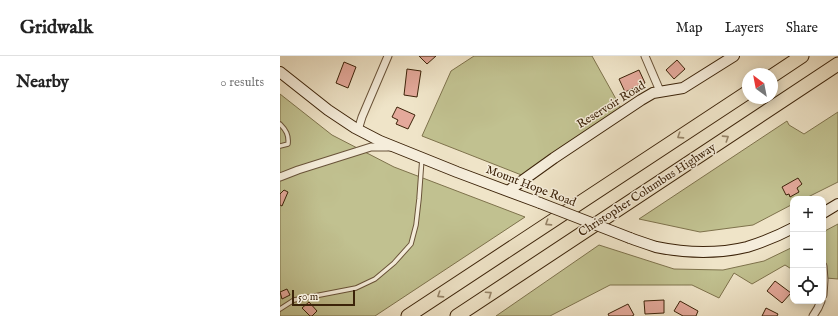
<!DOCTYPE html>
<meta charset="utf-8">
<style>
body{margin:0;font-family:"IM FELL English",serif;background:#f6f6f6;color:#222}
.controls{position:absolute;right:12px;bottom:12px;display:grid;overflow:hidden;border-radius:8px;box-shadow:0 2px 10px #0003}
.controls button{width:36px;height:36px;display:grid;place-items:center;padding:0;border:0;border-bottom:1px solid #e0e0e0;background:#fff;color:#222;font:20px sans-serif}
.compass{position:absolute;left:462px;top:12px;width:36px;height:36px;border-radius:50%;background:#fff;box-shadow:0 2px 10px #0003;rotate:328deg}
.scale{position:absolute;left:12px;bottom:10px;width:63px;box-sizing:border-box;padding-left:4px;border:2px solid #3c2309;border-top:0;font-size:11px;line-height:14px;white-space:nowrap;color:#3c2309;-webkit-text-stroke:3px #f5eddb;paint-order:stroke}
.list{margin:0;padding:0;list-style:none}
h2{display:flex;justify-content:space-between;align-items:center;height:52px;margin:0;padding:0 16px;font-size:17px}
h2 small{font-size:13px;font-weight:400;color:#767676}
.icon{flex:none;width:22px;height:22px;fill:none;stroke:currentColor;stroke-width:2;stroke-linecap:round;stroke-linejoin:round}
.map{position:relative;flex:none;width:558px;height:260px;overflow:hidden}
header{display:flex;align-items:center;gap:24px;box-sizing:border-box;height:56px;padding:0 20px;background:#fff;border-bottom:1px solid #e0e0e0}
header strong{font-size:19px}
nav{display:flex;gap:22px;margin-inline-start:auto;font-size:14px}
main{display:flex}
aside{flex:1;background:#fff}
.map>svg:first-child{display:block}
</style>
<header>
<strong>Gridwalk</strong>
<nav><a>Map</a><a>Layers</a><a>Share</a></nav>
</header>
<main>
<aside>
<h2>Nearby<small>0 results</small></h2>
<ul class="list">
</ul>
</aside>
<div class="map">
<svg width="558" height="260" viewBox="0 0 558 260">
<rect width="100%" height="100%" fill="#efe4c8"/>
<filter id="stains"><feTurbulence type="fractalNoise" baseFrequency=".005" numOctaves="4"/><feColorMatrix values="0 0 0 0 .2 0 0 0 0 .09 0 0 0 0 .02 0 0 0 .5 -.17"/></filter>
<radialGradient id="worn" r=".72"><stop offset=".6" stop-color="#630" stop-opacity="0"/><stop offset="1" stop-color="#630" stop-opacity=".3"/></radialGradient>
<path fill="#c1c190" stroke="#7e724c" d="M194,0H312L341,52L244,120L142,80L171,15Z
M0,38L52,79L114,111L245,161L95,260H0Z
M558,56V126L524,143H513V148L473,169L420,176L359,163L507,65L509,69L524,78Z
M558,168V223L546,222L543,231V176Z
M319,189L394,213L443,214L484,205L513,191V214L505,209L472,228L454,217L439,242L412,229H330L270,260H216Z"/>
<path fill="#e4a99b" stroke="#3c2309" d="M139,0H156L147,8Z
M397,4L405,13L394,23L386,14Z
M64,6L76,11L68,32L56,27Z
M127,13L141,15L137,41L124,39Z
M359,14L365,27L345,36L339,23Z
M117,51L135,59L128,73L116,68L118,64L112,61Z
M518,122L522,128L517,132L519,136L510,141L509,138L506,139L502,131Z
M4,134L8,136L2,150L0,149V138Z
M495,225L511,237L502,247L487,235Z
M7,233L10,239L2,243L0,236Z
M384,244V257L365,258L364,245Z
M400,245L418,255L416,260H403L394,255Z
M29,246L37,255L32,260H30L22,252Z
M348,248L354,259L352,260H329L328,258Z
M486,252L498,258L497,260H482Z"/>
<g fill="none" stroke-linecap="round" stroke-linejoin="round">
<g stroke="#695339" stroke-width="5.5">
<path id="lane" d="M0,68C6,74 9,79 8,88L0,90
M0,253L14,244L76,232L95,223L114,207L131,188L136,169L139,143L142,102"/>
</g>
<g stroke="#695339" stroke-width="9">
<path id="street" d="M365,0L380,35
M78,74L82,61L108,0
M0,121L18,114L91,91H111
M543,210L544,224L543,239
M533,260L538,252L541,245"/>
</g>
<g stroke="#3c2309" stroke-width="12">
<path id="secondary" d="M0,16L48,54L75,72L100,85L177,116L260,147
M228,135L274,102L361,44L373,37L403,32L454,0
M543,157L558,148
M350,182C358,185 367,188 376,191C405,197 438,198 467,191C483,186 498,180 513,172"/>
</g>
<g stroke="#3c2309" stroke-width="15">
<path id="highway" d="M492,20L522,0
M128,260L468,36
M177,260L558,8"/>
</g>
<use href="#lane" stroke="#f5eddb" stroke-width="3.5"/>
<use href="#street" stroke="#f5eddb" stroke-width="7"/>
<use href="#secondary" stroke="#f5eddb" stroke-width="10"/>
<use href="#highway" stroke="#efe4c8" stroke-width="13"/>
<g stroke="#3c2309" stroke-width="12" stroke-linecap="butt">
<path id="secondary-bridge" d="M260,147L350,182"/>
</g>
<use href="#secondary-bridge" stroke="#f5eddb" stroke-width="10"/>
</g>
<defs><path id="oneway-chevron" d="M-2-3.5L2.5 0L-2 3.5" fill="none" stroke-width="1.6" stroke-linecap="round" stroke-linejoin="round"/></defs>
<g stroke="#968468">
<use href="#oneway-chevron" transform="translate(400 80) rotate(147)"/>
<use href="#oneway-chevron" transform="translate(446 82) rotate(-33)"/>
<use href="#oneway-chevron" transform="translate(268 167) rotate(147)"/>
<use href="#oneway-chevron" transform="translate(209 238) rotate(-34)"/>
<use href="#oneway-chevron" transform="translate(160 239) rotate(147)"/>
</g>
<g text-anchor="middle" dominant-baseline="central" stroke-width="3" stroke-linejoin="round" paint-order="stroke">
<g font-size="12" fill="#3c2309" stroke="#f5eddb">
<text transform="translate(331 49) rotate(-32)">Reservoir Road</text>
<text transform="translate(251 130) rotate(21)">Mount Hope Road</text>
<text transform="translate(367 134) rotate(-33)">Christopher Columbus Highway</text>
</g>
</g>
<rect width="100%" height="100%" filter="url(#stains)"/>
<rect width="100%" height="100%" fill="url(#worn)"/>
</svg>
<div class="controls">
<button>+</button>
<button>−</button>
<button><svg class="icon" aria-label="locate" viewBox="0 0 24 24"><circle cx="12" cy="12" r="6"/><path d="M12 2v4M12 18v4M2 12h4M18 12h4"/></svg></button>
</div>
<svg class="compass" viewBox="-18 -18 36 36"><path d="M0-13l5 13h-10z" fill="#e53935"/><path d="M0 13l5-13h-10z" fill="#767676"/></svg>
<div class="scale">50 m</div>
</div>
</main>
